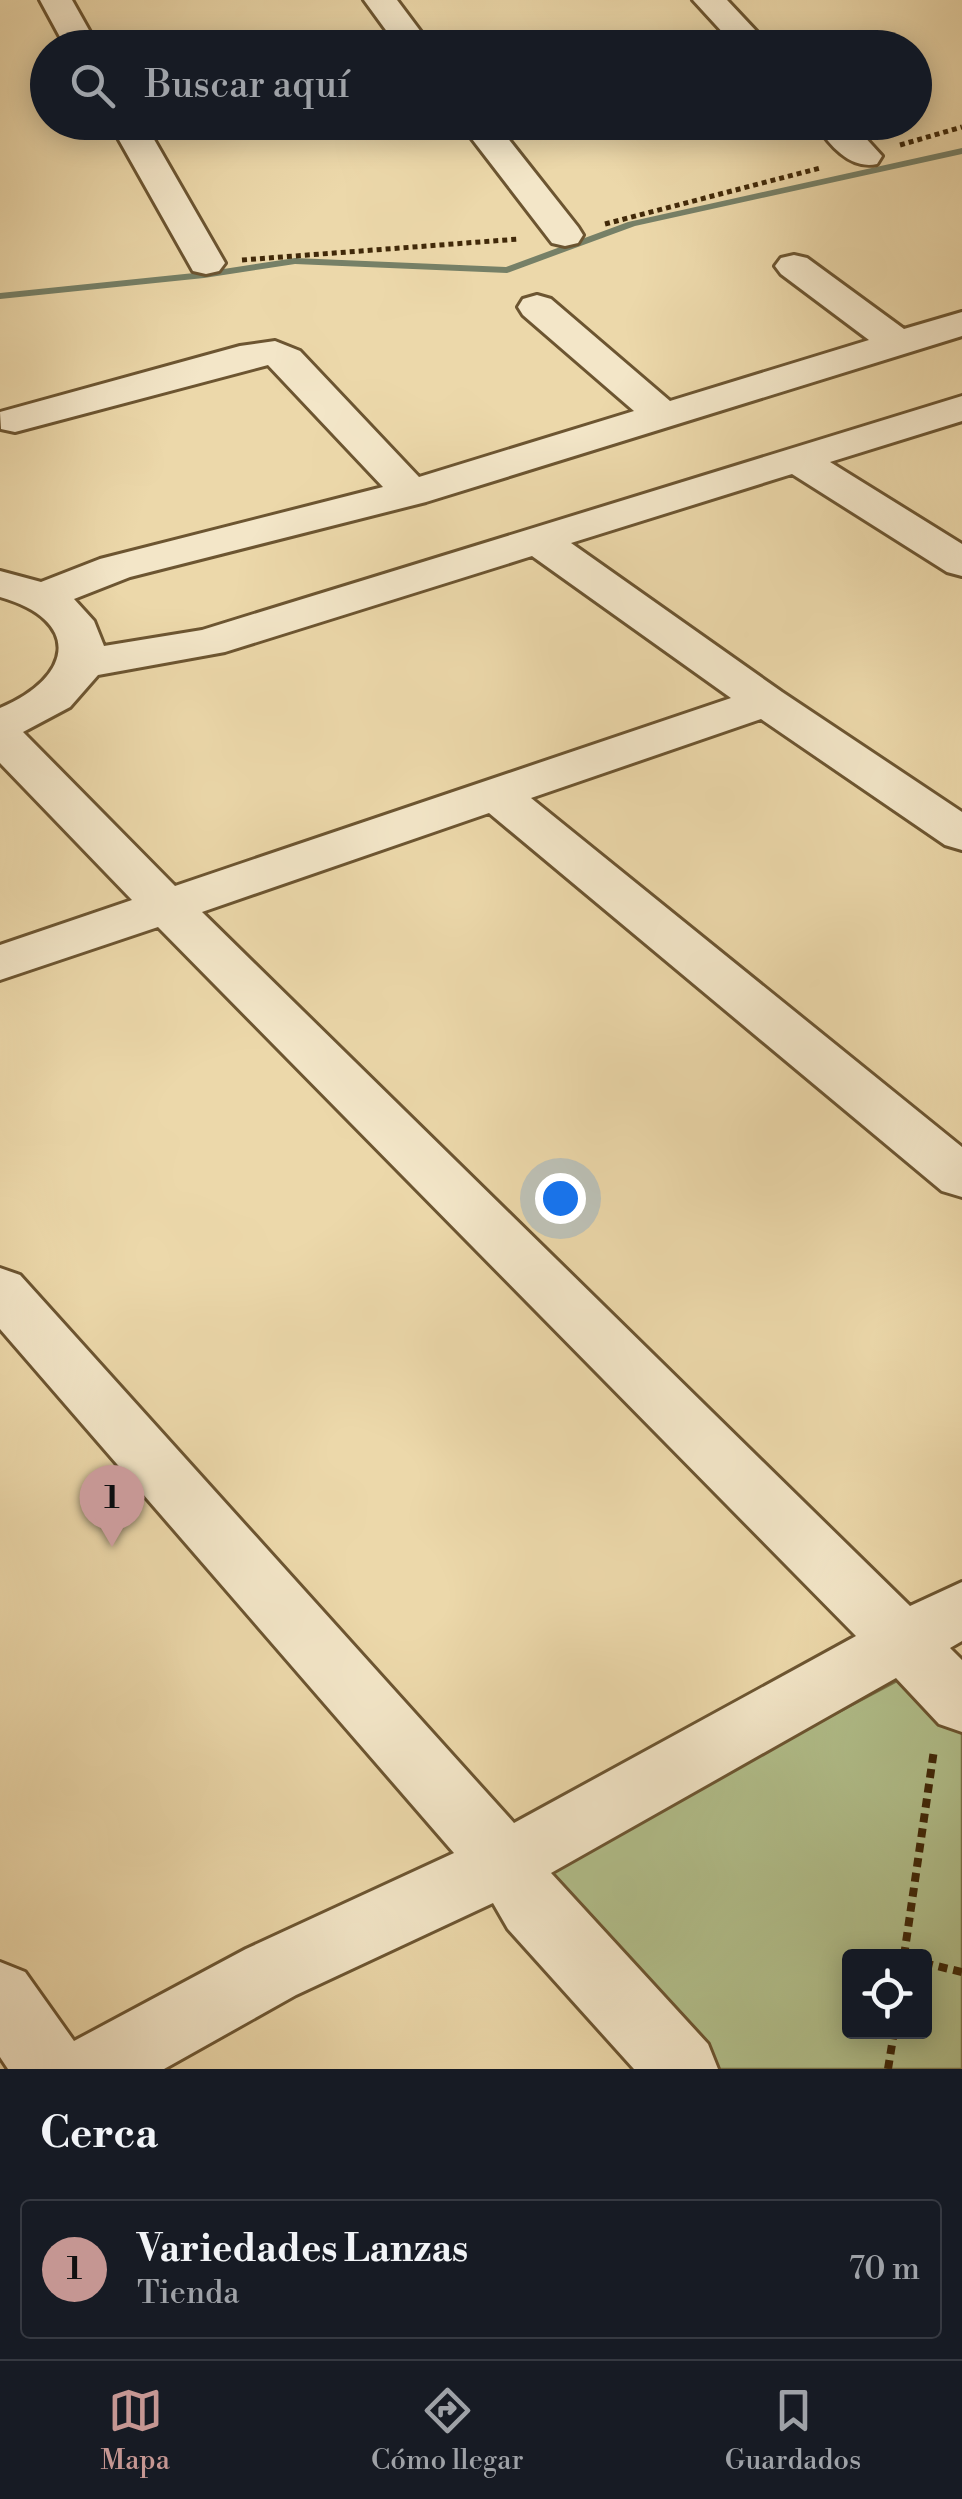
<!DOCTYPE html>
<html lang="es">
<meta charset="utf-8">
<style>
body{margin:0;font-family:"Libre Bodoni",serif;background:#242831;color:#f1f3f6}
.controls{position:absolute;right:30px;bottom:30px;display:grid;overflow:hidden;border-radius:10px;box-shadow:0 5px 25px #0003}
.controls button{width:90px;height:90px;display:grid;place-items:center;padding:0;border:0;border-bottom:2px solid #363941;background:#171b24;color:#f1f3f6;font:50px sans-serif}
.you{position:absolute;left:560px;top:1198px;width:35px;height:35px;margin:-25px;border:8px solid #fff;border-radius:50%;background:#1a73e8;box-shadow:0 0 0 15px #1a73e833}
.badge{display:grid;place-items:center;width:65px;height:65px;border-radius:50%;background:#c59692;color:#111;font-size:32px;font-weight:700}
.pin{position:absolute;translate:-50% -82px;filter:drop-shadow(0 2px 5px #0008)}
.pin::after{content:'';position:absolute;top:52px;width:35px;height:30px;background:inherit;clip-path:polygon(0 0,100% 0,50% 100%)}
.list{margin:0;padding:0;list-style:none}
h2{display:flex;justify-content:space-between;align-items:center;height:130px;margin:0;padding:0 40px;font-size:42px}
h2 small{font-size:32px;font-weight:400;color:#9ea1a6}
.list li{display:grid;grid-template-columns:65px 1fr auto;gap:30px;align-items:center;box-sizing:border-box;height:140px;margin:0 20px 20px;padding:0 20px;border:2px solid #363941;border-radius:10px}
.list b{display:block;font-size:38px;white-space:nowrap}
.list p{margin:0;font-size:32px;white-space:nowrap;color:#9ea1a6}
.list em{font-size:32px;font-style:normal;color:#9ea1a6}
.icon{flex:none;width:55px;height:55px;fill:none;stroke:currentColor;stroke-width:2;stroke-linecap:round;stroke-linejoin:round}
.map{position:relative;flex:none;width:962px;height:2069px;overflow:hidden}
.search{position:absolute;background:#171b24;box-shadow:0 5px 25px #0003;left:30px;right:30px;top:30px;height:110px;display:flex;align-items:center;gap:25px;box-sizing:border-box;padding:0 35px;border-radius:55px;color:#9ea1a6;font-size:38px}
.sheet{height:290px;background:#171b24}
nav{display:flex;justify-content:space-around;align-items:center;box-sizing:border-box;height:140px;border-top:2px solid #363941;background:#171b24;font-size:28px;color:#9ea1a6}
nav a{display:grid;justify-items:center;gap:5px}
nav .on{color:#c59692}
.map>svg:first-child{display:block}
</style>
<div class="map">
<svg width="962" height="2069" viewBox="0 0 962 2069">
<rect width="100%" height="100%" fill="#ecd8aa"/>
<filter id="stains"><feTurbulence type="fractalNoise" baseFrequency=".002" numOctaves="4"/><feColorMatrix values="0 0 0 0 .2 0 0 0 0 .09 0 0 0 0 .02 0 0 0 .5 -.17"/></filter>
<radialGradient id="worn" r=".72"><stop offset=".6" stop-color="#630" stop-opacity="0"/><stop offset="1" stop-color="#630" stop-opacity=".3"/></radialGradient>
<path fill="#b2c08c" stroke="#7a744a" stroke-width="2.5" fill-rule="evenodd" d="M914,1672L962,1725V2069H693L530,1876ZM850,1956H924V2032H850Z"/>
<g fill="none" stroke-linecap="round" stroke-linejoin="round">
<path fill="#768067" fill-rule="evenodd" d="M962,148V154L635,226L507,273L295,264L204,278L0,299V293L204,272L295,258L506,267L628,222Z"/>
<g stroke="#6c5531" stroke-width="6">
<path id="minor" d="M40,0H72L99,48H66Z
M364,0H397L433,48H399Z
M693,0H727L772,48H737Z
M109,122H144L225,263L219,271L206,274L193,271Z
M459,122H495L578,227L583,235L578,243L565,246L552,243Z
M814,122H851L882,156L877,164C849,170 829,144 814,122Z
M794,255L807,258L904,329L962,312V336L426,502L130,577L74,599L94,621L104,646L202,630L962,396V421L830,462L962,544V576L947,572L792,474L571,543L782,692L962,812V850L945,845L761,719L531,798L962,1147V1197L942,1191L489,813L202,912L910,1606L962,1582V1641L950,1648L962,1660V1732L939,1724L896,1678L551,1873L708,2044L718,2069H634L508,1929L493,1903L296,1995L164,2069H8L0,2057V1962L25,1972L74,2041L246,1949L454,1853L0,1329V1268L20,1275L514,1823L856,1636L158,927L0,980V945L132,900L0,763V708C72,678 84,621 0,597V571L41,582L100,559L383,487L268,365L15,432L1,429L0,412L240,346L275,341L300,351L419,477L634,411L523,315L518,307L523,299L537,295L551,299L670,401L869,340L781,274L775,266L781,258ZM532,556L731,698L175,886L23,732L70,707L98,675L225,652Z"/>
</g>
<path stroke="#412909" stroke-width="5" stroke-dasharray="5 4" stroke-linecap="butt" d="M900,145L962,127
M605,224L820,168
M242,260L519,239"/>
<path stroke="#412909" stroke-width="8" stroke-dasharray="9 6" stroke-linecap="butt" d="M904,1956L934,1750
M924,1963L962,1972
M888,2069L894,2032"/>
<use href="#minor" fill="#f3e6c8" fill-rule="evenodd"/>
</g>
<rect width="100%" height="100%" filter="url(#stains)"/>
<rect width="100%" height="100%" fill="url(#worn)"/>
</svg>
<div class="controls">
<button><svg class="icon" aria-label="locate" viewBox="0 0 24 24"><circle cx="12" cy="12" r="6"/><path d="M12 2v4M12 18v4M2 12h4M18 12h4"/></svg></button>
</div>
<div class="you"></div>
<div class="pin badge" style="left:112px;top:1547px">1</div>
<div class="search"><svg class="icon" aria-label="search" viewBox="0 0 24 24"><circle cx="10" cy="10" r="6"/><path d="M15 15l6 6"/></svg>Buscar aquí</div>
</div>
<section class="sheet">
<h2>Cerca<small></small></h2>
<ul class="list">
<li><span class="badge">1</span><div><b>Variedades Lanzas</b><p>Tienda</p></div><em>70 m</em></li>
</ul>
</section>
<nav>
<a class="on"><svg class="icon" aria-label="map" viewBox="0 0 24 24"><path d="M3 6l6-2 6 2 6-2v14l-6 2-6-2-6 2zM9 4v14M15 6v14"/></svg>Mapa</a>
<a><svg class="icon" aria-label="directions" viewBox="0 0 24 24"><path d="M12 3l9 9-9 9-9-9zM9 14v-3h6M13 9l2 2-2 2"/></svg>Cómo llegar</a>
<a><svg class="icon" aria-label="saved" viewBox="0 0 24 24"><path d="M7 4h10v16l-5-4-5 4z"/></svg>Guardados</a>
</nav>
